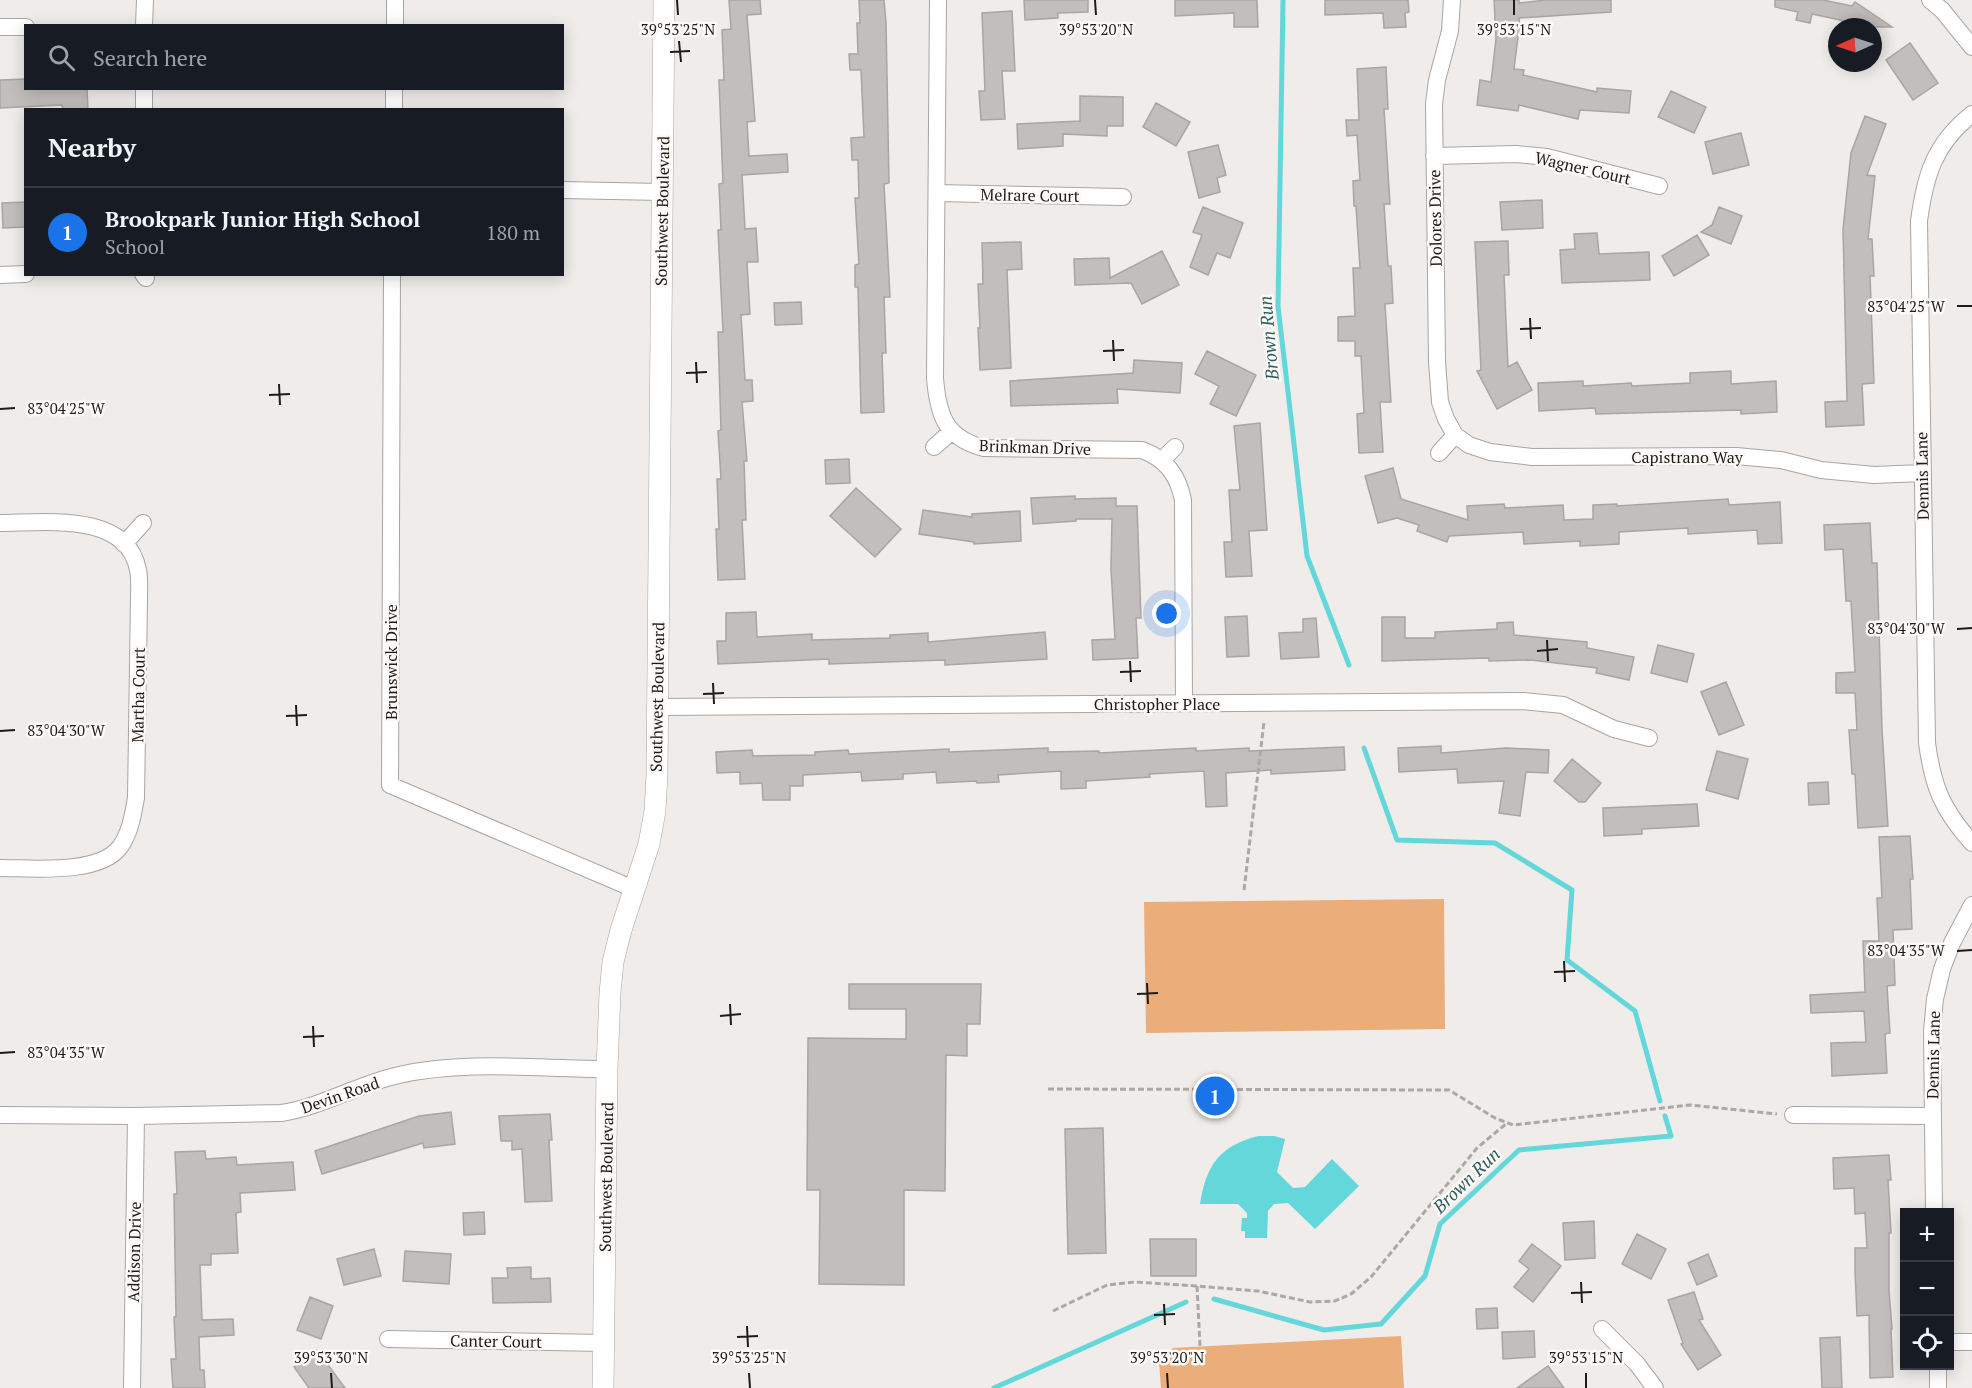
<!DOCTYPE html>
<meta charset="utf-8">
<style>
body{margin:0;font-family:"PT Serif",serif;background:#20242c;color:#f1f3f6}
.controls{position:absolute;right:18px;bottom:18px;display:grid;overflow:hidden;border-radius:0px;box-shadow:0 3px 15px #0003}
.controls button{width:54px;height:54px;display:grid;place-items:center;padding:0;border:0;border-bottom:2px solid #363941;background:#171b24;color:#f1f3f6;font:30px sans-serif}
.compass{position:absolute;left:1828px;top:18px;width:54px;height:54px;border-radius:50%;background:#171b24;box-shadow:0 3px 15px #0003;rotate:267deg}
.you{position:absolute;left:1167px;top:614px;width:21px;height:21px;margin:-15px;border:4px solid #fff;border-radius:50%;background:#1a73e8;box-shadow:0 0 0 9px #1a73e833}
.badge{display:grid;place-items:center;width:39px;height:39px;border-radius:50%;background:#1a73e8;color:#fff;font-size:20px;font-weight:700}
.pin{position:absolute;translate:-50% -50%;border:3px solid #fff;box-shadow:0 2px 6px #0006}
.list{margin:0;padding:0;list-style:none}
h2{display:flex;justify-content:space-between;align-items:center;height:78px;margin:0;padding:0 24px;font-size:26px}
h2 small{font-size:20px;font-weight:400;color:#9ea1a6}
.list li{display:grid;grid-template-columns:39px 1fr auto;gap:18px;align-items:center;box-sizing:border-box;height:90px;padding:0 24px;border-top:2px solid #363941}
.list b{display:block;font-size:22px;white-space:nowrap}
.list p{margin:0;font-size:20px;white-space:nowrap;color:#9ea1a6}
.list em{font-size:20px;font-style:normal;color:#9ea1a6}
.icon{flex:none;width:33px;height:33px;fill:none;stroke:currentColor;stroke-width:2;stroke-linecap:round;stroke-linejoin:round}
.map{position:relative;flex:none;width:1972px;height:1388px;overflow:hidden}
.search{position:absolute;background:#171b24;box-shadow:0 3px 15px #0003;left:24px;top:24px;width:540px;height:66px;display:flex;align-items:center;gap:15px;box-sizing:border-box;padding:0 21px;border-radius:0px;color:#9ea1a6;font-size:22px}
.panel{position:absolute;background:#171b24;box-shadow:0 3px 15px #0003;left:24px;top:108px;width:540px;height:168px;border-radius:0px}
.map>svg:first-child{display:block}
</style>
<div class="map">
<svg width="1972" height="1388" viewBox="0 0 1972 1388">
<rect width="100%" height="100%" fill="#efece9"/>
<path fill="#ebad79" d="M1444,899L1445,1029L1146,1033L1144,902Z
M1401,1336L1404,1388H1161L1159,1362L1173,1348Z"/>
<path fill="#64d7da" d="M1258,1136H1274L1285,1139L1277,1172L1293,1188L1305,1187L1332,1159L1359,1186L1315,1229L1288,1203L1274,1204L1268,1211L1267,1238H1245V1231H1241L1242,1218H1247V1213L1238,1204H1200C1206,1166 1219,1146 1258,1136Z"/>
<g fill="none" stroke-linecap="round" stroke-linejoin="round">
<path stroke="#64d7da" stroke-width="5" d="M1283,0L1278,306L1307,556L1349,665
M1364,748L1397,840L1495,843L1572,890L1567,960L1635,1011L1660,1101
M1214,1299L1324,1330L1381,1324L1425,1276L1440,1224L1519,1150L1671,1136L1665,1116
M994,1388L1186,1302"/>
</g>
<path fill="#c1bebc" stroke="#a8a5a2" stroke-width="1.5" d="M729,0H760L761,14L747,15L755,121L747,122L749,156L787,154L788,172L742,175L745,229L756,228L758,262H747L750,314L741,315L745,380H752L753,401L742,402L747,461H744L746,520H742L745,579L718,580L716,529H719L717,479H721L718,431L721,430L718,332H723L718,230H721L719,184L723,183L719,80H724L722,30L731,29Z
M859,0H884L886,22L889,183L884,184L890,297H884L886,353H882L884,412L861,413L858,287H855V265L859,264L855,198H859L858,160H852L851,138L864,137L861,70H850L849,54H858L857,23H860Z
M1024,0H1088V12L1058,13V18L1025,20Z
M1175,0H1257L1258,27H1234V13L1175,16Z
M1325,0H1408L1409,12L1405,13L1406,27L1384,28L1383,13L1325,15Z
M1494,0H1519V3L1546,0H1611V12L1519,18L1520,36L1518,37L1514,69L1524,70L1523,75L1597,92V88L1631,91L1629,113L1580,110L1578,119L1519,105L1518,111L1477,105L1480,80L1491,82L1496,39Z
M1775,0H1823L1852,6L1855,2L1892,27H1850L1840,20L1812,14L1810,23L1796,20L1798,12L1775,7Z
M1012,11L1015,71H1002L1005,119L981,120L979,91H985L982,13Z
M1910,43L1938,83L1913,100L1886,60Z
M1386,67L1388,109H1384L1390,204H1384L1388,266H1391L1393,303L1385,304L1391,402H1380L1383,452L1359,453L1357,414L1364,413L1361,356H1355V341H1338V317L1355,316L1353,268H1360L1356,206H1354L1353,181L1360,180L1357,135L1347,136L1346,120H1359L1357,69Z
M26,79V88H87L88,110H63L62,105L0,108V80Z
M1671,91L1706,107L1694,133L1658,117Z
M1080,96L1123,97V126H1107V136L1063,134V146L1018,149L1017,124L1080,121Z
M1156,103L1190,122L1176,146L1143,127Z
M1865,116L1886,124L1867,175L1875,176L1868,239H1872L1874,276H1870L1874,383L1862,384L1864,425L1826,427L1825,402L1847,401L1843,229L1851,153Z
M1741,133L1749,165L1713,174L1705,142Z
M1218,145L1226,175L1217,178L1220,192L1199,198L1188,152Z
M1542,200L1543,228L1502,230L1500,202Z
M26,202V227L3,228L2,203Z
M1203,207L1243,223L1230,258L1217,253L1208,275L1190,267L1202,235L1193,232Z
M1719,207L1742,216L1731,244L1701,232L1712,225Z
M1597,233L1599,254L1649,252L1650,280L1562,283L1560,250L1575,249L1574,234Z
M1697,235L1709,255L1674,276L1662,256Z
M1508,241L1509,275H1504L1508,367L1517,362L1532,390L1497,409L1477,371L1481,370L1475,242Z
M1021,242L1022,269L1007,270L1011,368L980,370L978,328H980L978,284H983L982,243Z
M1162,251L1179,285L1142,304L1131,283L1075,285L1074,259L1109,258L1110,278Z
M801,302L802,324L775,325L774,303Z
M1207,351L1256,375L1236,416L1210,404L1219,386L1195,374Z
M1134,360L1182,363L1180,393L1117,389L1118,403L1011,406L1010,381L1133,373Z
M1731,371V384L1776,381L1777,412L1741,414V410L1596,414L1595,408L1539,411L1538,383L1583,381V386L1631,383L1632,386L1690,383V373Z
M1260,423L1267,530L1249,531L1252,576L1226,577L1224,542H1232L1229,490H1240L1234,426Z
M849,459L850,483L826,484L825,460Z
M1393,468L1401,499L1468,520L1467,506L1504,504L1505,508L1563,505L1564,520L1593,519V505L1617,504V506L1728,499L1729,505L1780,502L1782,543L1758,544L1757,530L1688,534V528L1619,532V544L1580,546V541L1524,544L1523,532L1449,536L1447,542L1417,531L1419,525L1397,518L1378,523L1365,476Z
M856,488L901,529L875,557L830,516Z
M1075,496V499L1116,498V506H1137L1141,618H1136L1138,658L1093,660L1092,640L1115,639L1111,569L1112,519H1076V521L1033,524L1031,498Z
M923,510L972,517V514L1020,511L1021,541L974,544V542L919,534Z
M1870,523L1872,563H1877L1882,729L1888,826L1858,828L1855,774H1852L1849,730H1857L1855,693H1836V673L1855,672L1851,601H1846L1843,549L1825,550L1824,525Z
M756,612L757,637L812,634V640L890,638V635L928,633V642L1045,632L1047,659L945,665V660L829,664V659L718,664L717,641H726V613Z
M1247,616L1249,656L1227,657L1225,617Z
M1382,617H1405V638H1435V632L1497,629V623L1513,622L1514,635L1587,642V648L1634,657L1629,680L1596,673L1597,668L1531,660L1489,661V658L1382,661Z
M1316,618L1319,657L1281,659L1279,633L1303,632V619Z
M1658,645L1694,654L1687,682L1651,673Z
M1726,682L1744,725L1719,735L1701,692Z
M1441,746V753L1506,748L1549,750L1548,773L1526,772L1520,816L1499,813L1504,781L1458,783L1457,769L1399,772L1398,748Z
M1344,747L1345,770L1271,774V770L1226,773L1227,806L1206,807L1204,771L1149,774L1150,777L1086,781V788L1061,789V771L998,775L999,782L977,783L976,781L937,783L936,772L903,774V779L862,781L861,772L803,775V786H790V800H763L762,783L740,784V772L717,773L716,752L752,750L753,756L815,755V752L848,750L849,754L949,749V752L1048,748V752L1099,751V753L1196,748V751L1249,748V751Z
M1717,751L1748,759L1738,799L1706,790Z
M1572,759L1601,783L1585,802H1579L1554,781Z
M1828,782L1829,804L1809,805L1808,783Z
M1697,804L1699,826L1642,829V834L1604,836L1603,808Z
M1910,836L1913,879H1910L1912,929L1893,930L1895,985L1887,986L1890,1033L1885,1034L1887,1073L1832,1076L1831,1043L1866,1042L1864,1011L1811,1013L1810,995L1865,992L1863,941H1879L1877,898H1882L1879,837Z
M849,984H981L980,1024H967V1056L946,1055L945,1191L904,1190V1285L819,1284L820,1190H807L808,1038L906,1039V1009H849Z
M451,1112L455,1144L424,1148L423,1143L322,1174L315,1151L419,1116Z
M550,1114L552,1140H549L552,1201L525,1202L522,1149L512,1150V1141H501L499,1116Z
M1103,1128L1106,1253L1068,1254L1065,1129Z
M205,1151L206,1159L236,1157L237,1165L293,1162L295,1190L240,1193L241,1212L236,1213L238,1253L211,1254V1265H200L202,1320L233,1319L234,1335L199,1337L200,1370H204L205,1388H173L171,1359H176L174,1317H176L174,1194H177L175,1152Z
M1889,1155L1891,1180H1888L1891,1233H1889V1290L1892,1329H1891L1893,1377L1870,1378L1869,1315L1857,1316L1855,1270V1248H1867L1865,1213L1855,1214L1854,1188L1834,1189L1833,1158Z
M484,1212L485,1234L464,1235L463,1213Z
M1594,1221L1595,1258L1565,1260L1563,1223Z
M1637,1234L1666,1249L1651,1279L1622,1264Z
M1150,1239H1196V1276H1151Z
M1532,1244L1561,1266L1533,1302L1514,1287L1529,1269L1519,1261Z
M374,1249L381,1276L344,1285L337,1259Z
M405,1251L451,1254L449,1284L403,1281Z
M1708,1254L1717,1276L1697,1285L1688,1263Z
M531,1267V1279L550,1278L551,1302L493,1303L492,1278H508L507,1268Z
M1694,1292L1703,1319L1699,1320L1721,1355L1698,1370L1681,1344L1683,1343L1668,1300Z
M310,1297L333,1306L321,1339L297,1330Z
M1497,1308L1498,1328L1477,1329L1476,1309Z
M1534,1331L1535,1357L1503,1359L1502,1332Z
M1840,1337L1842,1388H1822L1820,1338Z
M317,1350L345,1388H309L294,1367Z
M1548,1366L1564,1388H1517Z"/>
<g fill="none" stroke-linecap="round" stroke-linejoin="round">
<g stroke="#a8a5a3" stroke-width="18">
<path id="minor" d="M938,0L935,378C938,415 945,438 984,448L1142,450C1166,459 1178,475 1183,500L1184,703
M1452,0L1450,31L1437,80L1434,104L1437,362L1440,402L1446,419L1455,435L1469,445L1490,452L1532,457L1736,456L1781,460L1821,470L1874,475L1922,473
M1930,0L1942,10L1972,47
M144,26L145,0
M395,26V0
M0,27H26
M144,110V88
M394,110V88
M1972,114C1934,144 1925,176 1919,221L1927,743C1933,787 1942,809 1972,843
M1434,156L1516,154L1547,157L1659,186
M562,190L662,192
M937,193L1123,197
M143,274L146,278
M392,274L390,785L634,889
M0,275L26,274
M934,447L952,431
M1439,453L1455,435
M1162,460L1175,447
M0,523C43,523 127,511 138,570C140,578 139,589 139,598L136,798C133,815 130,833 120,847C99,875 32,868 0,868
M124,544L143,523
M658,707L1523,701L1563,705L1614,729L1649,738
M0,1115L136,1116L281,1113C322,1107 358,1084 399,1075C465,1060 540,1069 607,1069
M1793,1115L1932,1116
M1934,1212L1932,1031L1935,999L1942,969L1952,943L1972,905
M1602,1329L1637,1364L1655,1388
M388,1339L603,1343
M1950,1342H1972
M1938,1366V1388
M132,1388L136,1116"/>
</g>
<g stroke="#a8a5a3" stroke-width="22">
<path id="tertiary" d="M603,1388L607,1069L610,993L613,962L621,930L649,844L655,811L657,774L664,0"/>
</g>
<path stroke="#aba9a6" stroke-width="3" stroke-dasharray="6 3" stroke-linecap="butt" d="M1244,890L1264,722
M1048,1089L1449,1090L1495,1118L1513,1125L1690,1105L1777,1114
M1197,1286L1200,1346
M1053,1311L1107,1285L1135,1282L1197,1286L1258,1291L1310,1302L1335,1301L1351,1294L1371,1277L1477,1148L1507,1123"/>
<use href="#minor" stroke="#fff" stroke-width="16"/>
<use href="#tertiary" stroke="#fff" stroke-width="21"/>
</g>
<path fill="none" stroke="#1d1c1b" stroke-width="2" d="M677,0L678,15M1095,0L1096,15M1514,0V15M679,41L681,62M670,52L690,51M1957,306H1972M1530,318L1531,339M1520,329L1541,328M1113,340L1114,361M1103,351L1124,350M696,362L697,383M686,373L707,372M279,384L280,405M269,395L290,394M0,409L15,408M1957,629L1972,628M1547,640L1548,661M1537,651L1558,649M1130,661L1131,682M1120,672L1141,671M713,683L714,704M703,694L724,693M296,705L297,726M286,716L307,715M0,731L15,730M1957,951L1972,950M1564,961L1565,982M1554,972L1575,971M1147,983L1148,1004M1137,994L1158,993M730,1004L731,1025M720,1016L741,1014M313,1026L314,1047M303,1037L324,1036M0,1053L15,1052M1581,1282L1582,1303M1571,1293L1592,1292M1164,1304L1165,1325M1154,1315L1175,1314M747,1326L748,1347M737,1337L758,1336M331,1373L332,1388M749,1373L750,1388M1167,1373L1168,1388M1586,1373V1388"/>
<g text-anchor="middle" dominant-baseline="central" stroke-width="5" stroke-linejoin="round" paint-order="stroke">
<g font-size="16" fill="#1d1c1b" stroke="#fcf9f6">
<text transform="translate(1583 168) rotate(13)">Wagner Court</text>
<text transform="translate(1030 195) rotate(1)">Melrare Court</text>
<text transform="translate(662 211) rotate(-89)">Southwest Boulevard</text>
<text transform="translate(1435 218) rotate(-91)">Dolores Drive</text>
<text transform="translate(1035 447) rotate(2)">Brinkman Drive</text>
<text x="1687" y="457">Capistrano Way</text>
<text transform="translate(1922 476) rotate(-91)">Dennis Lane</text>
<text transform="translate(391 662) rotate(-90)">Brunswick Drive</text>
<text transform="translate(138 695) rotate(-89)">Martha Court</text>
<text transform="translate(657 697) rotate(-89)">Southwest Boulevard</text>
<text x="1157" y="704">Christopher Place</text>
<text transform="translate(1933 1055) rotate(-89)">Dennis Lane</text>
<text transform="translate(340 1095) rotate(-19)">Devin Road</text>
<text transform="translate(606 1177) rotate(-89)">Southwest Boulevard</text>
<text transform="translate(134 1252) rotate(-89)">Addison Drive</text>
<text transform="translate(496 1341) rotate(1)">Canter Court</text>
</g>
<g font-size="18" font-style="italic" fill="#2b5d5e" stroke="#fcf9f6">
<text transform="translate(1268 338) rotate(-95)">Brown Run</text>
<text transform="translate(1466 1180) rotate(-44)">Brown Run</text>
</g>
</g>
<g font-size="15" text-anchor="middle" fill="#1d1c1b" stroke="#fcf9f6" stroke-width="5" stroke-linejoin="round" paint-order="stroke">
<text x="678" y="35">39°53'25"N</text>
<text x="1096" y="35">39°53'20"N</text>
<text x="1514" y="35">39°53'15"N</text>
<text x="1906" y="312">83°04'25"W</text>
<text x="66" y="414">83°04'25"W</text>
<text x="1906" y="634">83°04'30"W</text>
<text x="66" y="736">83°04'30"W</text>
<text x="1906" y="956">83°04'35"W</text>
<text x="66" y="1058">83°04'35"W</text>
<text x="331" y="1363">39°53'30"N</text>
<text x="749" y="1363">39°53'25"N</text>
<text x="1167" y="1363">39°53'20"N</text>
<text x="1586" y="1363">39°53'15"N</text>
</g>
</svg>
<div class="controls">
<button>+</button>
<button>−</button>
<button><svg class="icon" aria-label="locate" viewBox="0 0 24 24"><circle cx="12" cy="12" r="6"/><path d="M12 2v4M12 18v4M2 12h4M18 12h4"/></svg></button>
</div>
<svg class="compass" viewBox="-18 -18 36 36"><path d="M0-13l5 13h-10z" fill="#e53935"/><path d="M0 13l5-13h-10z" fill="#9ea1a6"/></svg>
<div class="you"></div>
<div class="pin badge" style="left:1215px;top:1096px">1</div>
<div class="search"><svg class="icon" aria-label="search" viewBox="0 0 24 24"><circle cx="10" cy="10" r="6"/><path d="M15 15l6 6"/></svg>Search here</div>
<section class="panel">
<h2>Nearby<small></small></h2>
<ul class="list">
<li><span class="badge">1</span><div><b>Brookpark Junior High School</b><p>School</p></div><em>180 m</em></li>
</ul>
</section>
</div>
